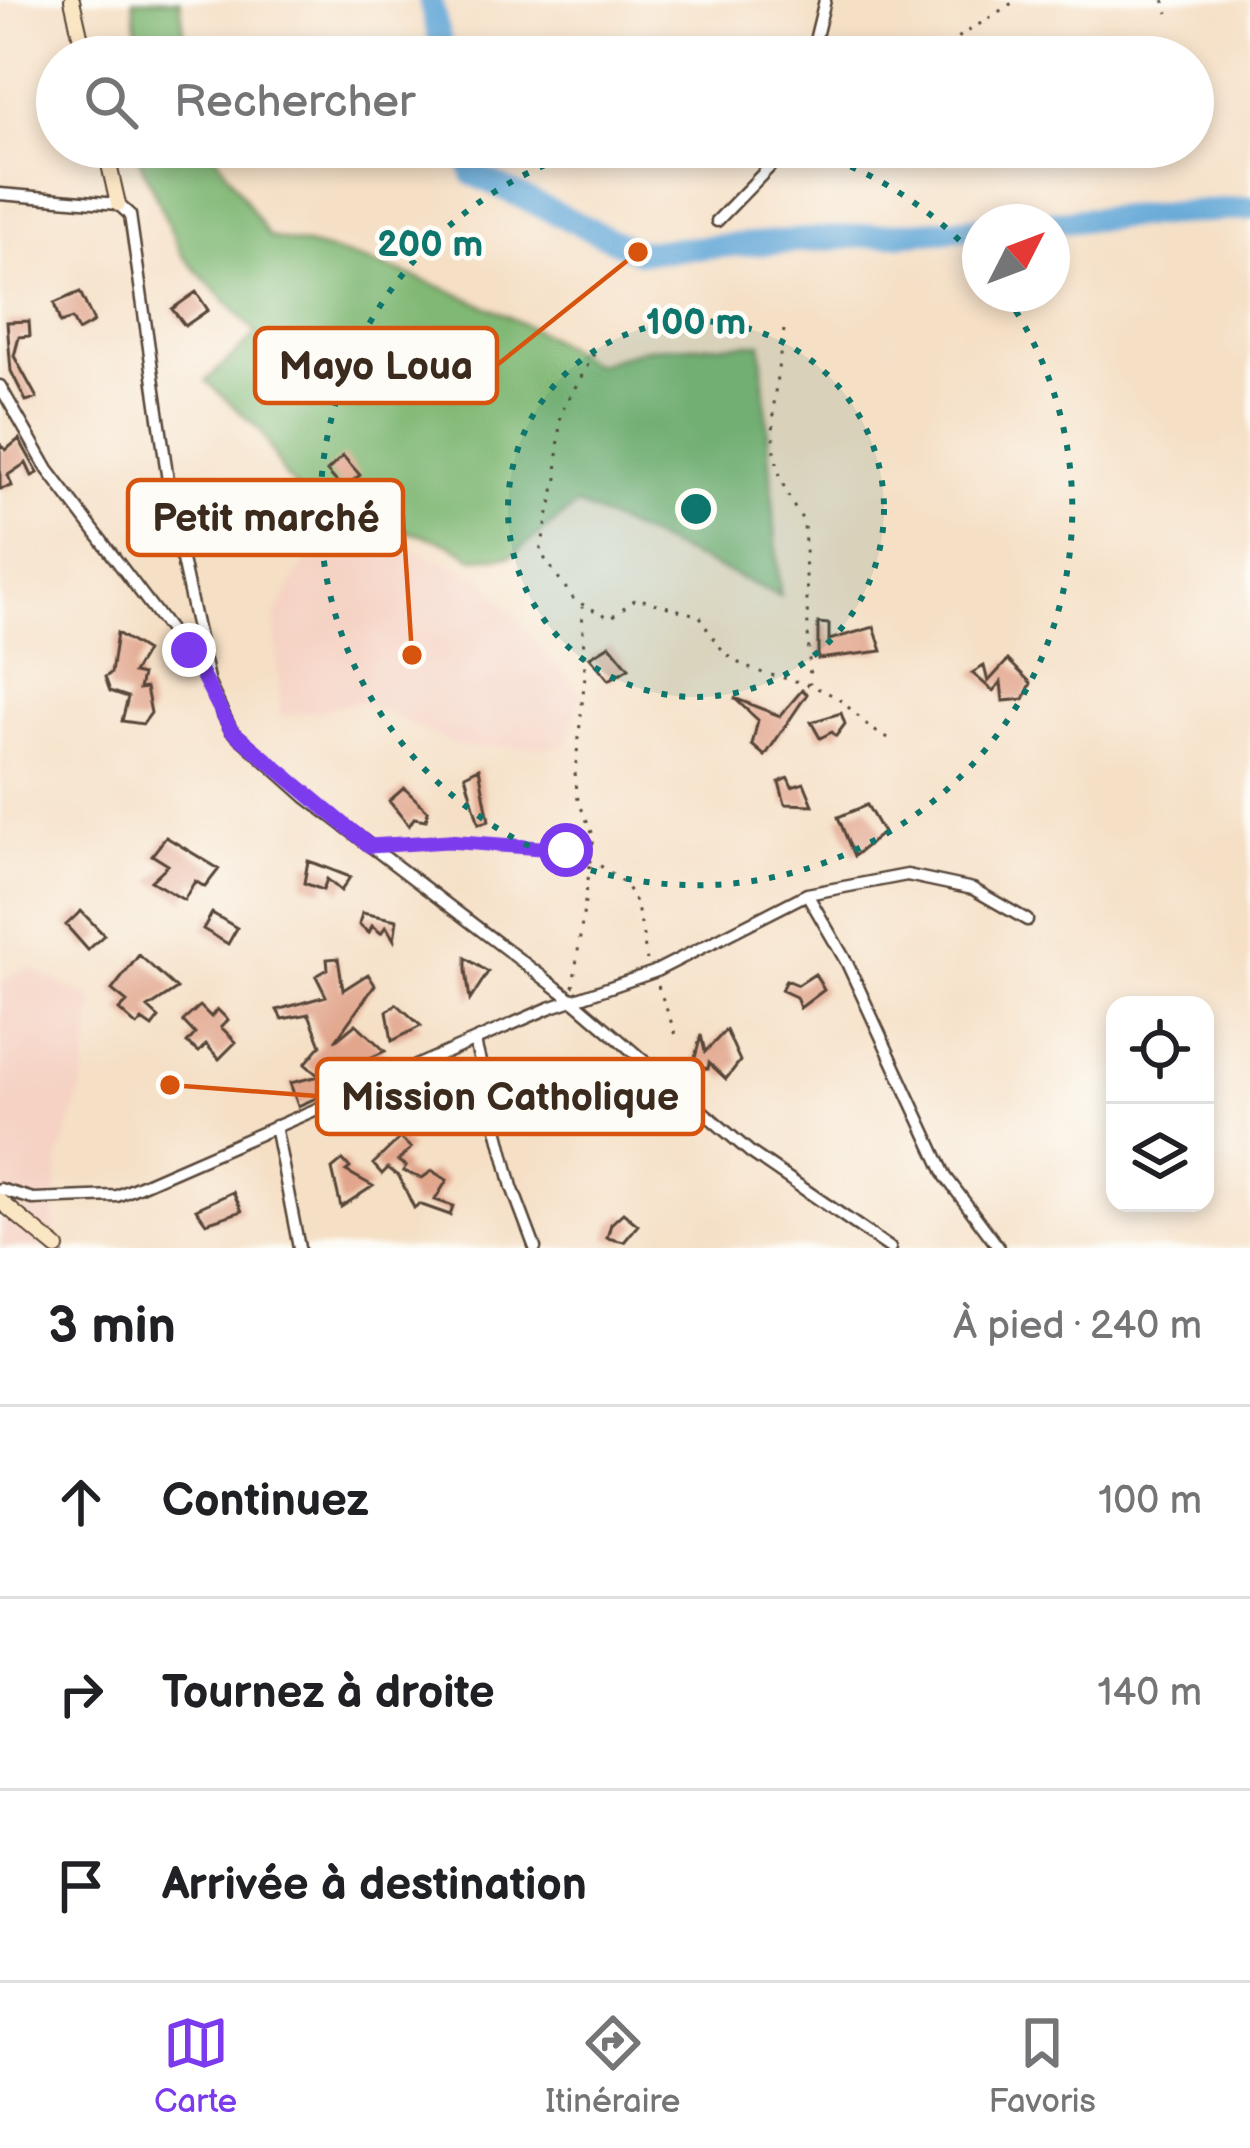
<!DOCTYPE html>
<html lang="fr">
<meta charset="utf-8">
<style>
body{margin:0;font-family:"Balsamiq Sans",sans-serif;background:#f6f6f6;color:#202124}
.controls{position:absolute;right:36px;bottom:36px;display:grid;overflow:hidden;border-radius:24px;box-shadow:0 6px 18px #0003}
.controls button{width:108px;height:108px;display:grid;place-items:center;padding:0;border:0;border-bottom:3px solid #e0e0e0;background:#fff;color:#202124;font:60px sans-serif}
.compass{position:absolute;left:962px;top:204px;width:108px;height:108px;border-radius:50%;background:#fff;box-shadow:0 6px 18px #0003;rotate:48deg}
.stop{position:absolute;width:36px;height:36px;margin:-27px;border:9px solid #7c3aed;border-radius:50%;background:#fff}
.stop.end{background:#7c3aed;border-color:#fff;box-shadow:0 3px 12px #0008}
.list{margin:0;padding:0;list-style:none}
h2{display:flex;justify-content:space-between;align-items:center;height:156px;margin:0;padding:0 48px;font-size:51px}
h2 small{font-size:39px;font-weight:400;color:#757577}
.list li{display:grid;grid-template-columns:78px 1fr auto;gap:36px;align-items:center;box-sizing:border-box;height:192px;padding:0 48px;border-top:3px solid #e0e0e0}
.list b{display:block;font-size:45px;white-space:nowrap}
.list em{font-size:39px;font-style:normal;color:#757577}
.icon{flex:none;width:66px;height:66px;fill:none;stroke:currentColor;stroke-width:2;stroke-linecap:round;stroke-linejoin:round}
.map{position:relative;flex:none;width:1250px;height:1248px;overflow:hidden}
.search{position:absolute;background:#fff;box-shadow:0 6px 18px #0003;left:36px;right:36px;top:36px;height:132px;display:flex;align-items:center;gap:30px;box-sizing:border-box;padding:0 42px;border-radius:66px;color:#757577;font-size:45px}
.sheet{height:732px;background:#fff}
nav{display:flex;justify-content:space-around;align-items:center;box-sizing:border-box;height:168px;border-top:3px solid #e0e0e0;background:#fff;font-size:33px;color:#757577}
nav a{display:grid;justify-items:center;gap:6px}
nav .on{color:#7c3aed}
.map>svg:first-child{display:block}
</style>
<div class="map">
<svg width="1250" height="1248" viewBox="0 0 1250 1248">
<rect width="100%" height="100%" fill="#fdfcf7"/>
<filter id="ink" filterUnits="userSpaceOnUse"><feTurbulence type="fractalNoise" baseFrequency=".00833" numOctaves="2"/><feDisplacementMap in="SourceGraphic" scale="24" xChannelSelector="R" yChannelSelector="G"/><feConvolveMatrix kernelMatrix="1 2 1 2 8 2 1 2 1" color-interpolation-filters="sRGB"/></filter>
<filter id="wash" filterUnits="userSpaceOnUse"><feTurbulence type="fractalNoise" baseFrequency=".004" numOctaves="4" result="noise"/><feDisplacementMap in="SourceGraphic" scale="48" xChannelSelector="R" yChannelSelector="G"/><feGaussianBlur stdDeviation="2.7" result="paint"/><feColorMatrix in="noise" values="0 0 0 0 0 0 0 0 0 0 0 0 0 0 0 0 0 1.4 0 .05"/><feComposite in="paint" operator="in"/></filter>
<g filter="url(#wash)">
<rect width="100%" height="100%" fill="#f5dfc5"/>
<path fill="#f5d2c3" d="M400,544L481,577L581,694L566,748L459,747L363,702L280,717L275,617L314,545Z
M29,967L95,1001L83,1084L58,1160L53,1248H0V982Z"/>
<path fill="#80b874" stroke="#5e7149" stroke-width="3" d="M133,0H180L187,57H140Z
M134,147H211L269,237C381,259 497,302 594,365L647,348L761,343L780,596L577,505L511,556L472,558C440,532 391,531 353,521C336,517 327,505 309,503L284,474L261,431L206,381L257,334L182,255Z"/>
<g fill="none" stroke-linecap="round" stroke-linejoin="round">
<path stroke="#60a6d6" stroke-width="24" d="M430,0L444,57
M466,147L473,174L638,252L980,228
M1052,222L1250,208"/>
</g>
<g id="blocks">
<path fill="#e2a68d" d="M80,292L94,322L78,331L72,319L60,323L54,303Z
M196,292L208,310L185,326L172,309Z
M29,321L30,336L19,337L14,356L37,398L26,401L11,371L7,322Z
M19,439L38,473L32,476L26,463L8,475L12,486L0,489V444L6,450Z
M343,456L360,475L343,489L327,471Z
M818,623L829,624V640L874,627L882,651L818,659Z
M117,633L146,651L133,673L142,675L139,689L146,688L151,713L143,724L122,721L128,697L110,691L105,677L111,673Z
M610,645L629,668L609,680L590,657Z
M1008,660L1031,683L1024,699L1003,701L1001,682L993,691L972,673L984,666L988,682Z
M802,690L807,694L765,756L752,745L758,720L734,698L780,716Z
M841,713L845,724L836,736L832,732L820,738L811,722Z
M479,768L489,821L479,824L465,775Z
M788,778L792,787L804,783L813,805L785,804L779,782Z
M404,788L428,811L426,820L414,818L409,826L389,801Z
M867,805L883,833L854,856L838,817Z
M166,837L219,869L205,887L195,881L184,900L151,881L168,865L152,855Z
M308,861L317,864L350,877L341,891L327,879L323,890L304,883Z
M81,911L104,935L88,950L66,925Z
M212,913L237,928L228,944L203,929Z
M362,913L397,920L394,940L386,926L381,933L372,926L369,933L359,925Z
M139,955L177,989L148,1008L159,1018L152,1027L142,1020L137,1026L119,1010L127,1002L112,990Z
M338,958L343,990L368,974L375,985L335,1041L356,1024L385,1051L352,1066L344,1086L298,1106L290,1083L319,1076L305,1064L321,1045L309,1014L282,1019L277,1010L326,996L316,976L328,969L327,959Z
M466,958L488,972L470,1000L466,970Z
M815,974L824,990L800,1008L796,997L781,990L786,980L798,985Z
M397,1004L421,1026L392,1041L387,1011Z
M200,1006L211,1017L217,1009L228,1020L221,1027L236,1042L219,1059L206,1044L199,1052L187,1043L195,1034L183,1021Z
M726,1030L740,1061L726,1079L709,1063L708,1069L693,1065L701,1035L705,1052Z
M400,1138L411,1148L398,1161L406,1166L403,1171L422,1178L432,1171L447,1180L435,1200L453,1206L450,1215L419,1204L414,1208L399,1176L388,1168L382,1174L373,1164Z
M343,1160L350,1168L346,1171L373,1186L341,1207L332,1169Z
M233,1192L242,1211L206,1223L196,1209Z
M623,1213L638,1225L624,1242L607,1238L611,1224Z"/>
</g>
</g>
<g filter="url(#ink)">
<use href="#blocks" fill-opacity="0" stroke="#574537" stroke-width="3"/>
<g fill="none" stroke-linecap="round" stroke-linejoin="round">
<g stroke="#574537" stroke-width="15">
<path id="minor" d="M811,57L825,0
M0,194L118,204L130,215L174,523L209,684L231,730L306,797L574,1001L750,1152L890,1248
M717,221L789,147
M0,386L48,470L204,676
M807,894L847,963L946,1177L999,1248
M475,1042L512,1187L535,1248
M275,1126L299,1248
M0,1189L33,1199L117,1196L549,1008L654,972L807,894L907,875L973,889L1027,920"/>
</g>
<g stroke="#574537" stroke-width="18">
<path id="secondary" d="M72,0L85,57
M105,147L118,204
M0,1201L57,1248"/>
</g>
<path stroke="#574537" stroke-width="3" stroke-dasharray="3 9" stroke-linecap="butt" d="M1164,0L1168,13
M928,57L1017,0
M784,330C774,395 759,465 804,521L810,684
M594,354L560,414L557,478L540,552L575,601L611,618L636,598L700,616C737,688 769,664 830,694C851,704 868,733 890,738
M388,846C458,842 566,829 622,882C641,900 642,936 647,960
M658,986L676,1035
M573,987L594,837L578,800L575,773L585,675L582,607"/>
<use href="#minor" stroke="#fff" stroke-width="10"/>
<use href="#secondary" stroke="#fbe6c4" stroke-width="14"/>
</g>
</g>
<g fill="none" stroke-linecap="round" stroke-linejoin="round" filter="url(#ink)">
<path stroke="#7c3aed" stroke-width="15" d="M189,650L231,730L370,846L448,841L566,850"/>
</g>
<circle cx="696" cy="509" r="188" fill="#0f766e" fill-opacity=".12"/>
<g fill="none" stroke="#0f766e" stroke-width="6" stroke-dasharray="6 12">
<circle cx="696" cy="509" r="188"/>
<path d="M800 148A376 376 0 0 1 980 262M1006 296A376 376 0 1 1 592 148"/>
</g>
<circle cx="696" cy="509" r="18" fill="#0f766e" stroke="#fdfcf7" stroke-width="6"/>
<g font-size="36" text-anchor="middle" font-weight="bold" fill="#0f766e" stroke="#fdfcf7" stroke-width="9" stroke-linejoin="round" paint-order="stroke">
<text x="430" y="256">200 m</text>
<text x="696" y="334">100 m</text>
</g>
<path fill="none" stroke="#d7540e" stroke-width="4.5" d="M638 252L497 365M412 655L403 517M170 1085L317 1096"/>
<g fill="#d7540e" stroke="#fdfcf7" stroke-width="4.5">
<circle cx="638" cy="252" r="12"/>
<circle cx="412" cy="655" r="12"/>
<circle cx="170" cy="1085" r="12"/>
</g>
<g fill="#fdfcf7" stroke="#d7540e" stroke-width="4.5">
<rect x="255" y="328" width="242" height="75" rx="12"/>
<rect x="128" y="480" width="275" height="75" rx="12"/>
<rect x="317" y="1059" width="386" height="75" rx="12"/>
</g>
<g font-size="39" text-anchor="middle" font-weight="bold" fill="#3b2a1e">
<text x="376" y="379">Mayo Loua</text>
<text x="266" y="531">Petit marché</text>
<text x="510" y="1110">Mission Catholique</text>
</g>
</svg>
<div class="controls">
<button><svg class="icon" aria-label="locate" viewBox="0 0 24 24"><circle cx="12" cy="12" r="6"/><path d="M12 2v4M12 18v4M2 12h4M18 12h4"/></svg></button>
<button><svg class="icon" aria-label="layers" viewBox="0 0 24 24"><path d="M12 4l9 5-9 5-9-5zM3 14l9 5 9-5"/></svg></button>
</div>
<svg class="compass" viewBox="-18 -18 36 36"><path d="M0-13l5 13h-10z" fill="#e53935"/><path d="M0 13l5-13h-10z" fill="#757577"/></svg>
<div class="stop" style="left:566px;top:850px"></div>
<div class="stop end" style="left:189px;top:650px"></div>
<div class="search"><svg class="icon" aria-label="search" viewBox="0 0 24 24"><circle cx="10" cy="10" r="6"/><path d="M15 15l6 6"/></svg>Rechercher</div>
</div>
<section class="sheet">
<h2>3 min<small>À pied · 240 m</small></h2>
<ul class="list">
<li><svg class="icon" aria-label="ahead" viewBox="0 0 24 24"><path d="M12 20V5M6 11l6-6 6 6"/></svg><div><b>Continuez</b></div><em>100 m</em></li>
<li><svg class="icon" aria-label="right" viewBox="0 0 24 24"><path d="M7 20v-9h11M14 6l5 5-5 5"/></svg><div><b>Tournez à droite</b></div><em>140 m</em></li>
<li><svg class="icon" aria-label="arrive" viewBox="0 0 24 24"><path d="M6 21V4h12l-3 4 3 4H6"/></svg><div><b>Arrivée à destination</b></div></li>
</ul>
</section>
<nav>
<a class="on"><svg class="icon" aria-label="map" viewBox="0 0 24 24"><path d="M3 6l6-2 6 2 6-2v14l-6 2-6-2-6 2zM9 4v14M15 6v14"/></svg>Carte</a>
<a><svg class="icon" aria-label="directions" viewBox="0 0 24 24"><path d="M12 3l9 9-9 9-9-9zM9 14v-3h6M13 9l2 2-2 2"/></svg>Itinéraire</a>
<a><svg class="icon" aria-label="saved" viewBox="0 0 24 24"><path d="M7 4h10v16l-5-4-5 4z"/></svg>Favoris</a>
</nav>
